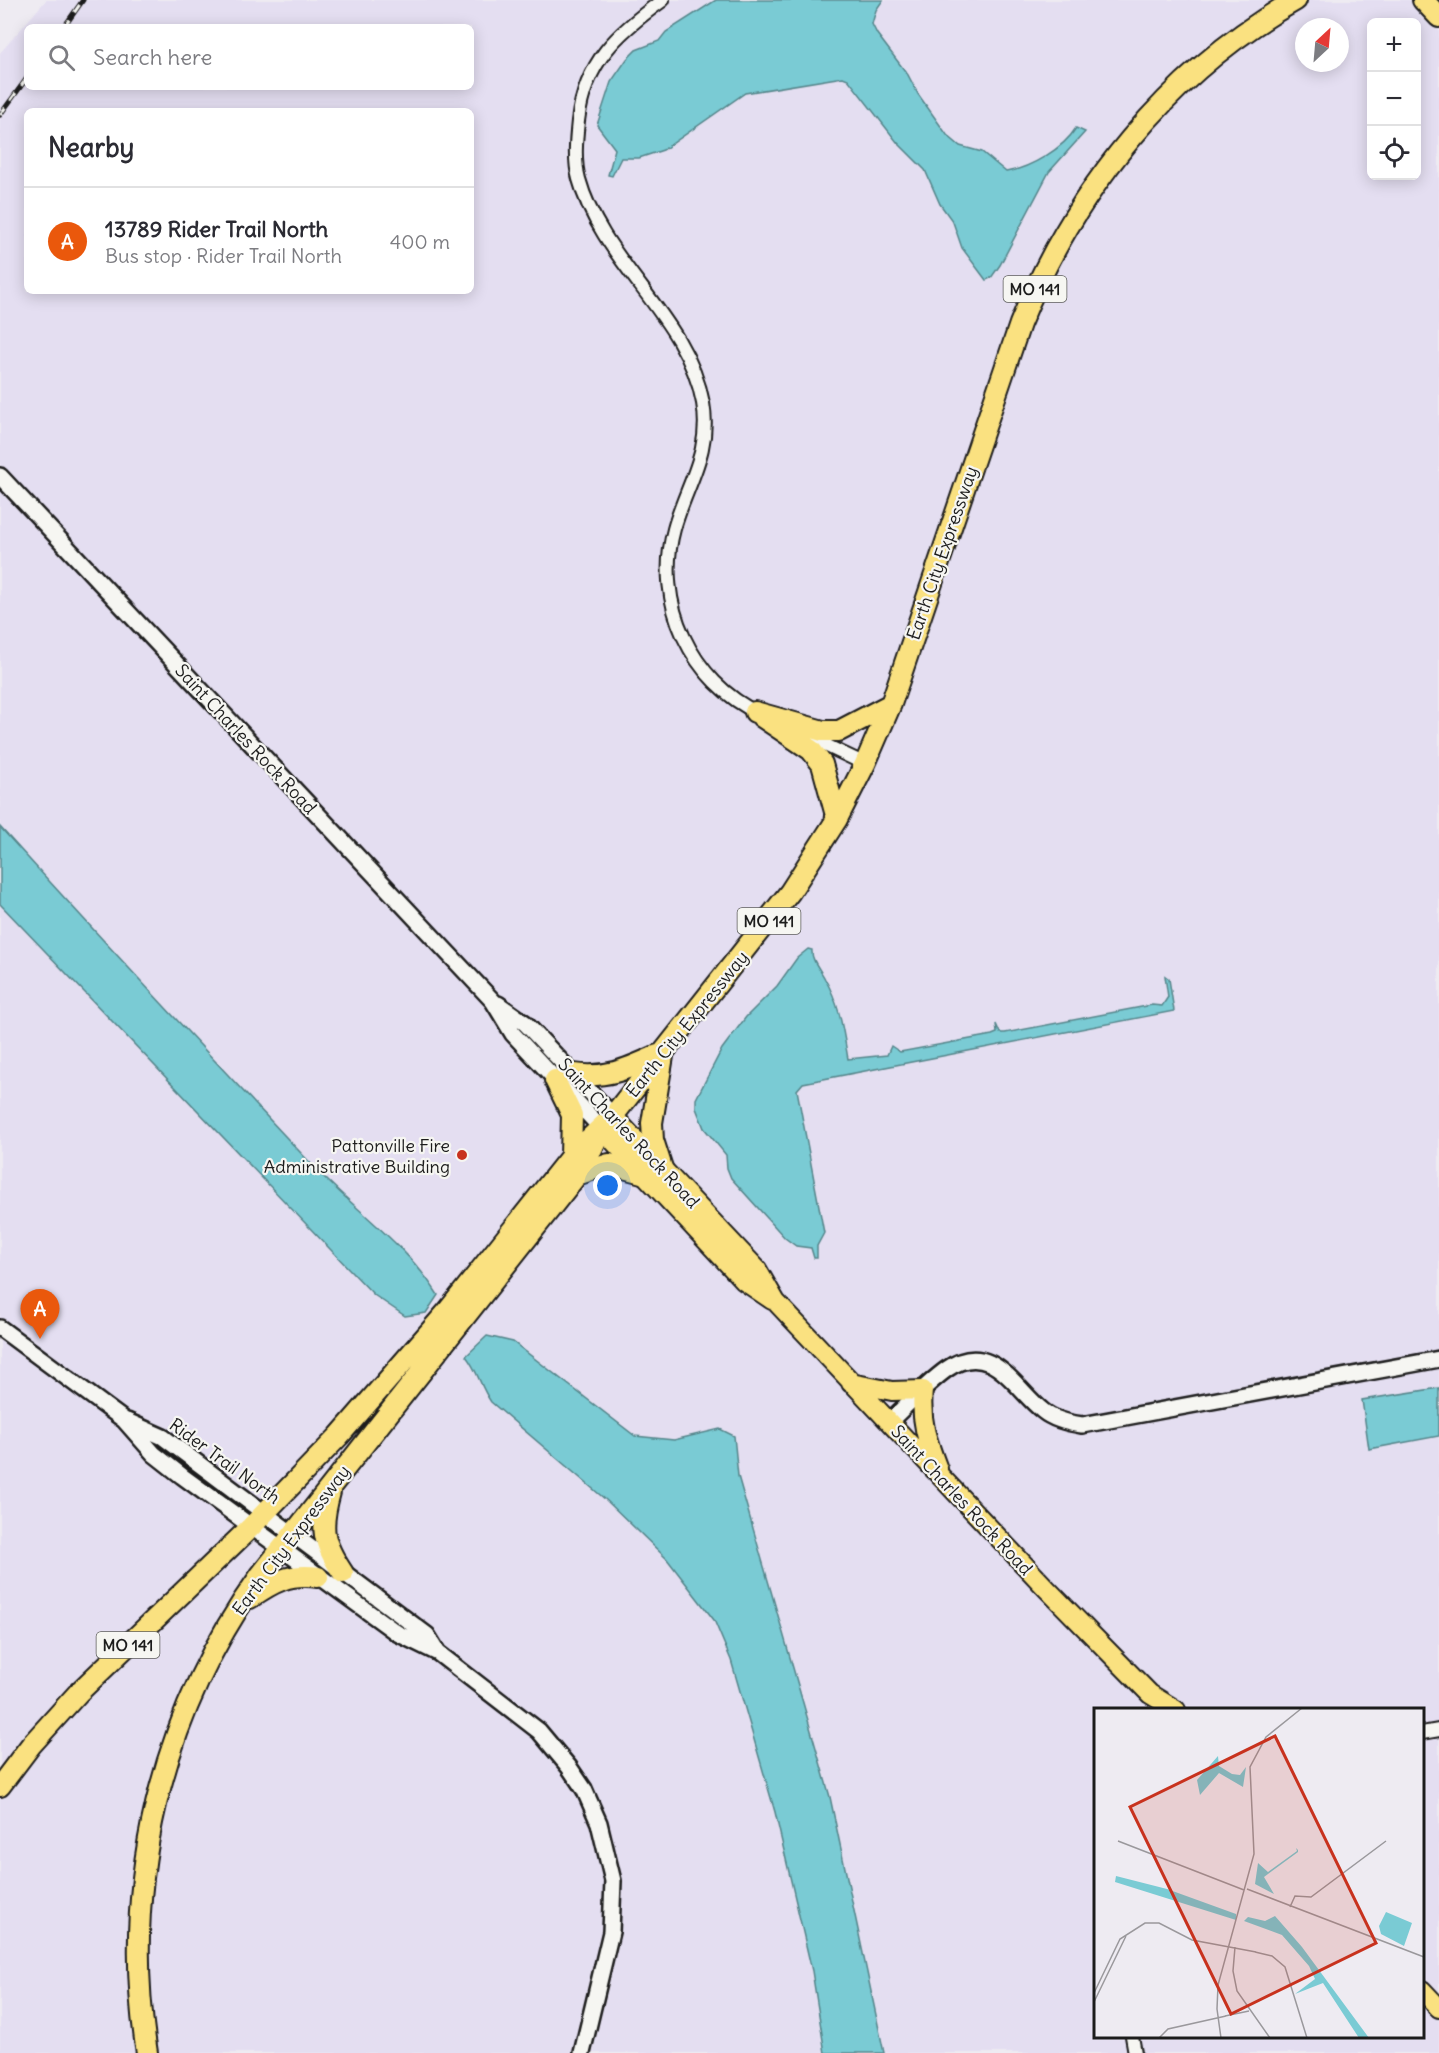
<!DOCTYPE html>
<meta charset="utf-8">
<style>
body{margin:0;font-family:Delius,sans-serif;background:#f7f7f7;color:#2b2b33}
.controls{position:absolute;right:18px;top:18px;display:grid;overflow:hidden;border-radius:9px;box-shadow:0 3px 15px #0003}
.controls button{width:54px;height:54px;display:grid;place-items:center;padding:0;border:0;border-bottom:2px solid #e1e1e2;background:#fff;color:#2b2b33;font:30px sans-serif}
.compass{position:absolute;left:1295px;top:18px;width:54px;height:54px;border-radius:50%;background:#fff;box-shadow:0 3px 15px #0003;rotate:26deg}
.you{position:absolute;left:608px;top:1186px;width:21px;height:21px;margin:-15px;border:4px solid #fff;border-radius:50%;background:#1a73e8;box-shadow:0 0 0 9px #1a73e833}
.badge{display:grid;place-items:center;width:39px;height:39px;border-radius:50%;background:#ea580c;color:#fff;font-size:20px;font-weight:700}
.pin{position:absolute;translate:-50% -50px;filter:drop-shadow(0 2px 3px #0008)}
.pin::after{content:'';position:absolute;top:32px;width:21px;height:18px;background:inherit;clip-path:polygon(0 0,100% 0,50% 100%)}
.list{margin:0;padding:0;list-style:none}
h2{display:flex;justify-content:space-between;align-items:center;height:78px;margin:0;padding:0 24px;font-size:26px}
h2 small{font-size:20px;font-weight:400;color:#7c7c81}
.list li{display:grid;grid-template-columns:39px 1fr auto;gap:18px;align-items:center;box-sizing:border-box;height:108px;padding:0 24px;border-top:2px solid #e1e1e2}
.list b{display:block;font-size:22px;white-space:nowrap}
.list p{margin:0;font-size:20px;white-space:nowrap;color:#7c7c81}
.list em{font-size:20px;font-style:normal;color:#7c7c81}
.icon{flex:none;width:33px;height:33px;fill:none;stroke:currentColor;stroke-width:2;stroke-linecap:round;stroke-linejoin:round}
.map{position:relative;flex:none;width:1439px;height:2053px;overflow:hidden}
.search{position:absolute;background:#fff;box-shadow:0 3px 15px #0003;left:24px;top:24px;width:450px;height:66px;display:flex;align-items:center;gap:15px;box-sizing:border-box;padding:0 21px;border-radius:9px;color:#7c7c81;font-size:22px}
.panel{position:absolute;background:#fff;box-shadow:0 3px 15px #0003;left:24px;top:108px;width:450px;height:186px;border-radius:9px}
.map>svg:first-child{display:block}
</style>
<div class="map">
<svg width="1439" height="2053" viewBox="0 0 1439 2053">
<rect width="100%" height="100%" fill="#eeebf2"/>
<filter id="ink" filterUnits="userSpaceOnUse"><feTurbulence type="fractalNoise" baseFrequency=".0167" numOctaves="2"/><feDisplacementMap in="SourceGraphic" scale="12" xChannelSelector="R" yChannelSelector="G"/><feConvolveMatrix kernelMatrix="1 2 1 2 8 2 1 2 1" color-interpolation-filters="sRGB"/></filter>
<g filter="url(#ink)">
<path fill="#e4def1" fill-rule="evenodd" d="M46,0H1439V2053H0V53ZM1372,22H1416V176H1372ZM27,27H471V87H27ZM1304,27H1340V63H1304ZM27,111H471V291H27ZM1096,1710H1422V2036H1096Z"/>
<path fill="#7acbd4" stroke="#54858a" stroke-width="1.5" d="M716,0H883L876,10L872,24L877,34L908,75L918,94L947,135L960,146L982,152L1006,172C1030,168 1063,149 1076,128L1085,132L1049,172L1000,265L991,278L986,280L962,248L953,222L940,204L925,170L897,142L848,79L843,77L745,93L663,150L639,158H621L612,176L608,175L615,149L597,125L611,82L627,59L636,50L659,41L666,32Z
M0,827C104,942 209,1055 315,1168C355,1210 407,1245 438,1295L426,1313L405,1316L374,1295L0,904Z
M808,949L812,950C811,960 820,969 825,979C840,1005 843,1030 848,1059L887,1055L891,1046L900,1052L992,1035L997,1033L996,1024L1000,1033H1005L1152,1005L1162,1006L1168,997L1165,976L1169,979L1174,1011L803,1083L797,1090L824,1233L817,1246V1258H814L811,1248L796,1246L785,1238L731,1178L727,1168L726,1155L704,1128L696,1108V1099L722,1049L746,1017L777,986L797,958Z
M487,1336L513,1342L635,1436L674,1440L720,1429L734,1436L738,1476L830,1797L884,2053H825L812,1971L775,1812L731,1660L714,1620L667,1559L606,1500L491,1402C480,1386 478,1371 466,1356Z
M1439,1388V1436L1369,1449L1362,1400Z"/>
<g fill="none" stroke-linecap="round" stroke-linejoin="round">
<g stroke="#1c1c1c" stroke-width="16">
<path id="minor" d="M663,0C617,33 585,62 578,121C576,140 574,161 579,179C602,263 687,316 703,403C712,452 686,485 674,529C654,602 691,682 760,714
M800,733L865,764
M1422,1733L1439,1730
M1132,2036L1135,2053"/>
</g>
<g stroke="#1c1c1c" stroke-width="20">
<path id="tertiary" d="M0,476L493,1001L513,1034L602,1129
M498,1004L525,1023L613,1116
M0,1328L124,1420L154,1454L182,1476L397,1633L438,1653L539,1731L569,1767L584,1789L599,1823L613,1881L611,1932L582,2053
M127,1421L163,1437L427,1635L438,1653
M889,1422C908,1404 926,1384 947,1369C991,1338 1015,1389 1043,1411C1054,1420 1068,1423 1082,1425L1439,1359"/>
</g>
<g stroke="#1c1c1c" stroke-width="22">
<path id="primary" d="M613,1116L757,1269L776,1302L1047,1589L1150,1694L1176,1710
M602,1129L744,1281L772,1300
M851,1383L892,1391L923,1390C920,1422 927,1440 938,1469
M1422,1990L1439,2008"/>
</g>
<g stroke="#1c1c1c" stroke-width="24">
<path id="trunk" d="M1423,0L1439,17
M755,712L823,731H839L891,704
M762,717L811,750L822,764L837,819
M574,1074C607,1079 629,1068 658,1055
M555,1080L572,1115L571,1156
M662,1168L653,1140L652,1123L663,1056
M577,1175L609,1164L642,1173
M330,1492C320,1528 322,1542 343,1573
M250,1598C273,1582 289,1573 318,1577
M0,1786L31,1745L79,1692L251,1527L339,1436L447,1312L571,1156L613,1116L790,892L837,819L865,764L891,704L1020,324C1074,191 1169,71 1296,0
M147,2053C120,1885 161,1714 260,1576L584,1166L599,1134"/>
</g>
<use href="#minor" stroke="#f6f6f2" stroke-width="12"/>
<use href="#tertiary" stroke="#f6f6f2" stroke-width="15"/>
<use href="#primary" stroke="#fae180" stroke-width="18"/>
<use href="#trunk" stroke="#fae180" stroke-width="20"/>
<g stroke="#1c1c1c" stroke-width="5">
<path id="rail" d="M64,27L83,0
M0,115L27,78"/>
</g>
<use href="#rail" stroke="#f6f6f2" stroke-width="3" stroke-dasharray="9" stroke-linecap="butt"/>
</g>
</g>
<circle fill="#c8321e" stroke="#f6f6f2" stroke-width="2" cx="462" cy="1155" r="6"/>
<g text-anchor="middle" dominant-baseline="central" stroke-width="4.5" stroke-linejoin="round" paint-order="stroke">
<g fill="#f6f6f2" stroke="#5d5d5c" stroke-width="1.5">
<rect x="1003.5" y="276" width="63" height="26" rx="4.5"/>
<rect x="737.5" y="908" width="63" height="26" rx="4.5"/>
<rect x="96.5" y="1632" width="63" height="26" rx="4.5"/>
</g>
<g font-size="16" font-weight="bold" fill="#1c1c1c">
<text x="1035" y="289">MO 141</text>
<text x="769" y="921">MO 141</text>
<text x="128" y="1645">MO 141</text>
</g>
<g font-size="18" fill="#1c1c1c" stroke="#f6f6f2">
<text transform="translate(942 553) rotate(-71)">Earth City Expressway</text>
<text transform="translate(246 739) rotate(47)">Saint Charles Rock Road</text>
<text transform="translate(687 1024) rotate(-51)">Earth City Expressway</text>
<text transform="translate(629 1133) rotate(47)">Saint Charles Rock Road</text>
<text transform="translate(225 1461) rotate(36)">Rider Trail North</text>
<text transform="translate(962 1500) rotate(47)">Saint Charles Rock Road</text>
<text transform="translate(291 1540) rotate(-53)">Earth City Expressway</text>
</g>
<g font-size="18" fill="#1c1c1c" stroke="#f6f6f2" text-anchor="end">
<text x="450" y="1145">Pattonville Fire<tspan x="450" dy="21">Administrative Building</tspan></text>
</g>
</g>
<g transform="translate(1094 1708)">
<rect width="330" height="330" fill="#eeebf2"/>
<path d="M124,48L125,58L138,66L146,67L152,59L149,79L125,65L106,87L103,72ZM202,140L204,142V144L170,169L180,186L161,176L164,155L174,164L203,143ZM22,168L73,181L142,206V212L21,174ZM292,204L318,215L310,238L287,226L285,218ZM181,208L208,239L275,330H265L229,275L201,286L221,271L215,258L188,227L150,213L154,209L171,213Z" fill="#7acbd4"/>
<path fill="none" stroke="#9a989c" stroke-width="1.5" d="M24,133L150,182M153,181L330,249M196,199L201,188L217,189L292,133M141,239L139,263L143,283L176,330M161,244L178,248L191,259L213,330M0,285L26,231L51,215H65L98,232L162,244M0,294L32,228M131,308L155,303M65,330L74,321L132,308M127,330L123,301L124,277L160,146L156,59L172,29L208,0"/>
<path fill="#c8321e" fill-opacity="0.15" stroke="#c8321e" stroke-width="3" d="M181,28L282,235L137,306L36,99Z"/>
<rect width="330" height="330" fill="none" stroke="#1c1c1c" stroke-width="3"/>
</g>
</svg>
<div class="controls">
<button>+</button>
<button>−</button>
<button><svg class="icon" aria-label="locate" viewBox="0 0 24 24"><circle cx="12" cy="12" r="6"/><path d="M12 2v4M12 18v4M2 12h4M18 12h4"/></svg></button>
</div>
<svg class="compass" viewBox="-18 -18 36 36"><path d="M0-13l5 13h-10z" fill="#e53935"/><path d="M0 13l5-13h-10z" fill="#7c7c81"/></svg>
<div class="you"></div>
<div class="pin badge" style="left:40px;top:1339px">A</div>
<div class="search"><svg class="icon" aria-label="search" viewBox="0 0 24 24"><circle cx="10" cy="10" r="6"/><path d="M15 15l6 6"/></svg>Search here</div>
<section class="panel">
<h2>Nearby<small></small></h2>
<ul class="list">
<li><span class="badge">A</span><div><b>13789 Rider Trail North</b><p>Bus stop · Rider Trail North</p></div><em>400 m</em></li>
</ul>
</section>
</div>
